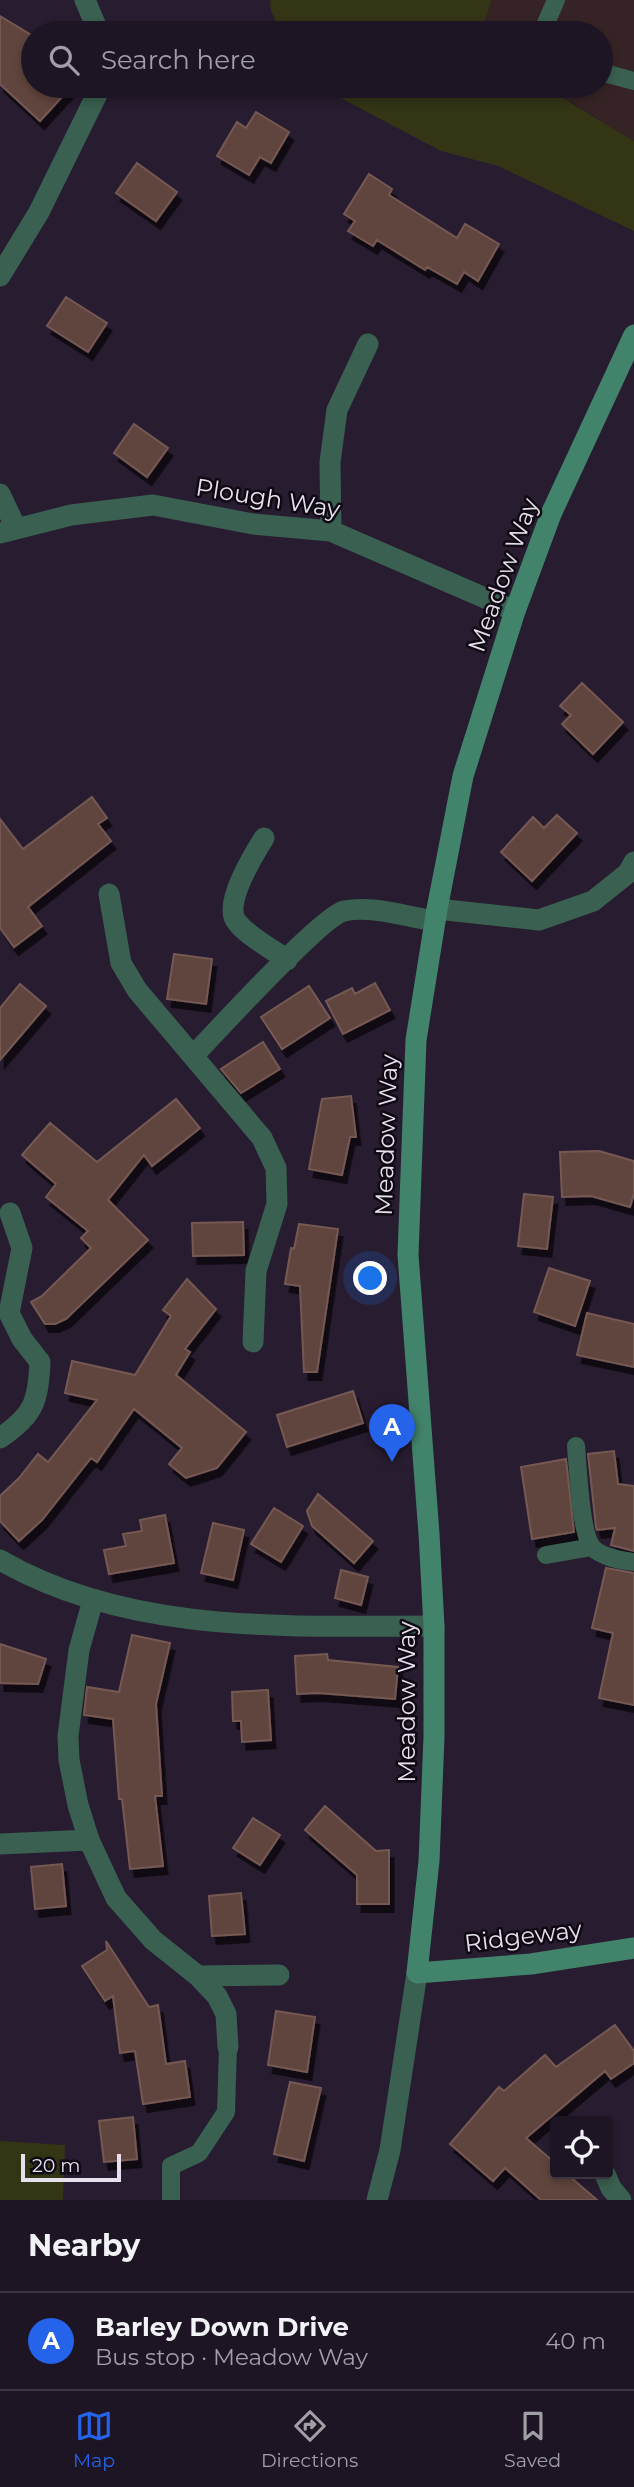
<!DOCTYPE html>
<meta charset="utf-8">
<style>
body{margin:0;font-family:Montserrat,sans-serif;background:#261e2c;color:#f1f3f6}
.controls{position:absolute;right:21px;bottom:21px;display:grid;overflow:hidden;border-radius:7px;box-shadow:0 4px 10px #0003}
.controls button{width:63px;height:63px;display:grid;place-items:center;padding:0;border:0;border-bottom:2px solid #3c3441;background:#1e1524;color:#f1f3f6;font:35px sans-serif}
.scale{position:absolute;left:21px;bottom:18px;width:100px;box-sizing:border-box;padding-left:7px;border:4px solid #e7e0ed;border-top:0;font-size:19px;line-height:24px;white-space:nowrap;color:#e7e0ed;-webkit-text-stroke:5px #0e0912;paint-order:stroke}
.you{position:absolute;left:371px;top:1279px;width:24px;height:24px;margin:-18px;border:5px solid #fff;border-radius:50%;background:#1a73e8;box-shadow:0 0 0 10px #1a73e833}
.badge{display:grid;place-items:center;width:46px;height:46px;border-radius:50%;background:#2563eb;color:#fff;font-size:23px;font-weight:700}
.pin{position:absolute;translate:-50% -58px;filter:drop-shadow(0 2px 4px #0008)}
.pin::after{content:'';position:absolute;top:37px;width:24px;height:21px;background:inherit;clip-path:polygon(0 0,100% 0,50% 100%)}
.list{margin:0;padding:0;list-style:none}
h2{display:flex;justify-content:space-between;align-items:center;height:91px;margin:0;padding:0 28px;font-size:30px}
h2 small{font-size:23px;font-weight:400;color:#a19fa6}
.list li{display:grid;grid-template-columns:46px 1fr auto;gap:21px;align-items:center;box-sizing:border-box;height:98px;padding:0 28px;border-top:2px solid #3c3441}
.list b{display:block;font-size:26px;white-space:nowrap}
.list p{margin:0;font-size:23px;white-space:nowrap;color:#a19fa6}
.list em{font-size:23px;font-style:normal;color:#a19fa6}
.icon{flex:none;width:38px;height:38px;fill:none;stroke:currentColor;stroke-width:2;stroke-linecap:round;stroke-linejoin:round}
.map{position:relative;flex:none;width:634px;height:2200px;overflow:hidden}
.search{position:absolute;background:#1e1524;box-shadow:0 4px 10px #0003;left:21px;right:21px;top:21px;height:77px;display:flex;align-items:center;gap:18px;box-sizing:border-box;padding:0 24px;border-radius:38px;color:#a19fa6;font-size:26px}
.sheet{height:189px;background:#1e1524}
nav{display:flex;justify-content:space-around;align-items:center;box-sizing:border-box;height:98px;border-top:2px solid #3c3441;background:#1e1524;font-size:19px;color:#a19fa6}
nav a{display:grid;justify-items:center;gap:4px}
nav .on{color:#2563eb}
.map>svg:first-child{display:block}
</style>
<div class="map">
<svg width="634" height="2200" viewBox="0 0 634 2200">
<defs>
<filter id="shadow"><feDropShadow dx="4.5" dy="8" stdDeviation="0" flood-color="#0009"/></filter>
</defs>
<rect width="100%" height="100%" fill="#281c30"/>
<path fill="#362325" d="M492,0H634V141L545,86H601V33H480Z"/>
<path fill="#333515" d="M270,0H492L480,33H281L271,11Z
M318,86H543L634,141V231L498,166L441,151Z
M0,2141L65,2145L63,2200H0Z"/>
<path fill="#5f443e" stroke="#765953" stroke-width="2" filter="url(#shadow)" d="M0,16L33,36V86H72L40,121L0,84Z
M256,112L289,132L271,163L260,157L249,175L217,156L237,122L246,128Z
M137,163L177,192L156,221L116,193Z
M369,174L392,189L389,195L457,238L465,224L499,244L478,281L464,272L457,284L427,267L425,270L377,240L373,246L348,231L355,221L344,214Z
M66,297L107,323L88,352L47,326Z
M134,424L168,448L147,477L114,453Z
M582,683L623,722L593,754L562,724L571,715L560,706Z
M92,797L107,818L98,824L111,841L28,907L42,926L14,947L0,928V819L23,849Z
M557,815L577,833L532,881L501,852L533,817L544,828Z
M174,954L212,959L206,1004L167,999Z
M375,983L390,1010L343,1034L326,1001L352,988L355,994Z
M20,984L46,1006L0,1060V1008Z
M309,986L330,1018L282,1049L261,1017Z
M263,1042L280,1069L241,1093L221,1069Z
M351,1096L356,1137H350L342,1175L309,1169L322,1099Z
M176,1099L200,1128L152,1166L144,1155L108,1200L148,1240L66,1319L55,1324H45L31,1302L42,1296L91,1248L81,1238L88,1231L46,1197L56,1184L22,1155L50,1123L97,1162Z
M599,1151L634,1161V1193L630,1207L591,1196L562,1197L560,1152Z
M524,1194L553,1197L547,1249L518,1246Z
M243,1222L244,1255L193,1256L192,1223Z
M299,1224L338,1229L317,1372H304L300,1286L285,1284L291,1248L294,1249Z
M549,1268L590,1281L575,1326L534,1312Z
M187,1279L216,1309L185,1349L190,1352L176,1375L246,1432L217,1468L186,1478L169,1464L182,1448L134,1409L97,1462L91,1458L42,1520L19,1541L0,1521V1496L19,1478L38,1454L48,1462L97,1400L65,1393L72,1361L135,1375L171,1316L163,1310Z
M587,1313L634,1324V1367L577,1355Z
M353,1391L363,1423L287,1447L277,1415Z
M614,1451L618,1484L634,1486V1551L611,1545L615,1528L597,1530L596,1527L588,1454Z
M566,1459L574,1532L532,1539L521,1467Z
M318,1494L373,1541L354,1563L312,1526L307,1511Z
M274,1508L303,1526L281,1562L251,1544Z
M165,1515L174,1563L109,1574L104,1550L126,1546L123,1534L142,1531L140,1520Z
M213,1523L244,1530L233,1580L201,1573Z
M606,1568L634,1573V1705L599,1698L613,1633L592,1628Z
M341,1570L368,1577L361,1605L335,1598Z
M132,1635L170,1643L156,1704L162,1796H155L163,1866L130,1869L122,1799H119L113,1719L84,1715L87,1687L119,1692Z
M0,1644L46,1659L38,1684L0,1683Z
M327,1654L328,1660L398,1667L395,1699L318,1693L297,1694L295,1656Z
M268,1690L271,1740L242,1742L241,1721H233L232,1692Z
M325,1806L376,1851L389,1850V1904H357V1875L305,1830Z
M253,1818L280,1835L260,1865L233,1848Z
M62,1864L66,1906L35,1909L31,1867Z
M241,1893L245,1934L212,1936L209,1896Z
M106,1941L149,2007L158,2005L166,2064L185,2061L190,2097L143,2104L135,2051L120,2053L113,1996L105,2001L82,1966L107,1950Z
M276,2011L315,2017L307,2072L268,2065Z
M615,2025L634,2051V2063L611,2079L605,2071L526,2138L555,2163V2174H567L597,2200H541L505,2168L493,2181L450,2144L499,2087L504,2091L545,2055L556,2067Z
M290,2082L321,2088L304,2161L274,2154Z
M133,2117L137,2159L104,2162L99,2121Z"/>
<g fill="none" stroke-linecap="round" stroke-linejoin="round">
<path stroke="#396050" stroke-width="18" d="M546,33L543,30L556,0
M601,72L634,81
M576,1446C578,1466 580,1535 593,1548C602,1557 622,1561 634,1562
M546,1555L592,1547
M171,2200V2166L199,2153L226,2112L228,2047"/>
<path stroke="#396050" stroke-width="21" d="M85,0L99,33
M0,276L39,212L101,86
M0,494L16,528
M331,531L330,462L337,410L368,344
M0,533L71,515L153,505L253,524L331,531L515,611
M264,838C254,854 225,901 235,919C242,933 274,950 287,960
M109,894L121,963L137,990L262,1138L276,1168L277,1204L256,1271L253,1342
M437,909L539,920L593,901L628,873L634,862
M193,1056C216,1032 322,916 344,911C373,905 407,917 435,921
M0,1438C34,1415 38,1402 40,1362L22,1339L9,1313L22,1248L10,1213
M0,1560C130,1635 289,1626 434,1626
M93,1600L79,1650L68,1736L69,1760L78,1805L89,1840L116,1898L153,1940L198,1976L217,1996L226,2014L228,2047
M0,1844L89,1840
M198,1976L279,1975
M605,2174L611,2188L621,2200
M377,2200L390,2150L417,1973"/>
<path stroke="#42836b" stroke-width="21" d="M634,335L551,514L515,611L463,776L437,909L416,1040L408,1255L429,1534L434,1626V1737L429,1861L417,1973L531,1964L634,1948"/>
</g>
<g text-anchor="middle" dominant-baseline="central" stroke-width="5" stroke-linejoin="round" paint-order="stroke">
<g font-size="24" fill="#e7e0ed" stroke="#0e0912">
<text transform="translate(268 498) rotate(9)">Plough Way</text>
<text transform="translate(503 575) rotate(-70)">Meadow Way</text>
<text transform="translate(386 1135) rotate(-88)">Meadow Way</text>
<text transform="translate(406 1702) rotate(-90)">Meadow Way</text>
<text transform="translate(523 1936) rotate(-7)">Ridgeway</text>
</g>
</g>
</svg>
<div class="controls">
<button><svg class="icon" aria-label="locate" viewBox="0 0 24 24"><circle cx="12" cy="12" r="6"/><path d="M12 2v4M12 18v4M2 12h4M18 12h4"/></svg></button>
</div>
<div class="scale">20 m</div>
<div class="you"></div>
<div class="pin badge" style="left:392px;top:1462px">A</div>
<div class="search"><svg class="icon" aria-label="search" viewBox="0 0 24 24"><circle cx="10" cy="10" r="6"/><path d="M15 15l6 6"/></svg>Search here</div>
</div>
<section class="sheet">
<h2>Nearby<small></small></h2>
<ul class="list">
<li><span class="badge">A</span><div><b>Barley Down Drive</b><p>Bus stop · Meadow Way</p></div><em>40 m</em></li>
</ul>
</section>
<nav>
<a class="on"><svg class="icon" aria-label="map" viewBox="0 0 24 24"><path d="M3 6l6-2 6 2 6-2v14l-6 2-6-2-6 2zM9 4v14M15 6v14"/></svg>Map</a>
<a><svg class="icon" aria-label="directions" viewBox="0 0 24 24"><path d="M12 3l9 9-9 9-9-9zM9 14v-3h6M13 9l2 2-2 2"/></svg>Directions</a>
<a><svg class="icon" aria-label="saved" viewBox="0 0 24 24"><path d="M7 4h10v16l-5-4-5 4z"/></svg>Saved</a>
</nav>
